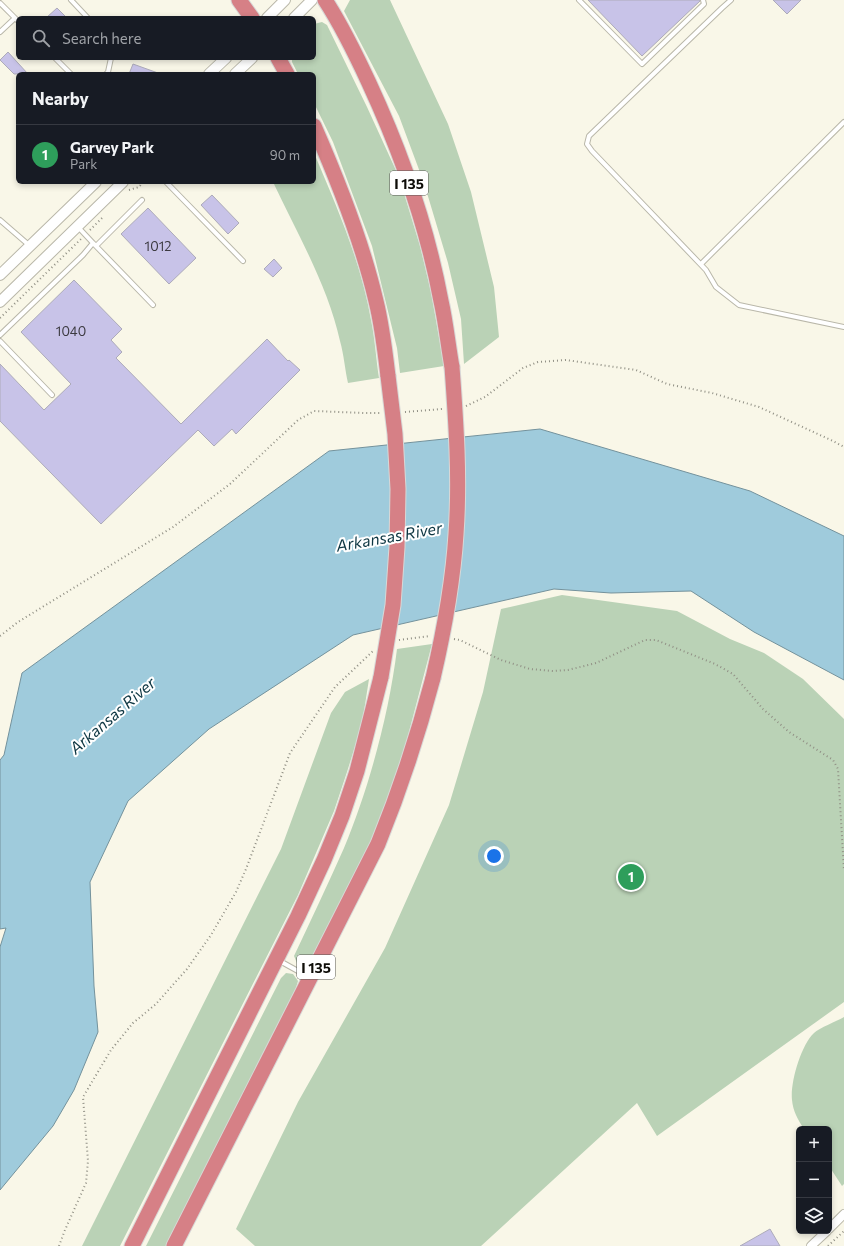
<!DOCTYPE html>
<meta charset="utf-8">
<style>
body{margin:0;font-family:Commissioner,sans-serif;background:#242831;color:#f1f3f6}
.controls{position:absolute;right:12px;bottom:12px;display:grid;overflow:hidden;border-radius:6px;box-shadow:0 2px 6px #0003}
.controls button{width:36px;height:36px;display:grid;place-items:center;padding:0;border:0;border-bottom:1px solid #363941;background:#171b24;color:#f1f3f6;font:20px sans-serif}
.you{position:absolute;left:494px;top:856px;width:14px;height:14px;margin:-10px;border:3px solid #fff;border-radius:50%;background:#1a73e8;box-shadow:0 0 0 6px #1a73e833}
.badge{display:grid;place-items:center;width:26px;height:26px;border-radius:50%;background:#a1602a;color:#fff;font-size:13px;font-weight:700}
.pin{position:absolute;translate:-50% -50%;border:2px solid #fff;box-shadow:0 1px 4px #0006}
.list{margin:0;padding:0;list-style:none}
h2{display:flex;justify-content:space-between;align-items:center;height:52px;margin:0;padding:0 16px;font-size:17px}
h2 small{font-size:13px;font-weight:400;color:#9ea1a6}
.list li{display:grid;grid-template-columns:26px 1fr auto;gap:12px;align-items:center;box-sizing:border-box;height:60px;padding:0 16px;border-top:1px solid #363941}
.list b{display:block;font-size:15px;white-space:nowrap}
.list p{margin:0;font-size:13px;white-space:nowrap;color:#9ea1a6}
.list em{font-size:13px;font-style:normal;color:#9ea1a6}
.icon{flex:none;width:22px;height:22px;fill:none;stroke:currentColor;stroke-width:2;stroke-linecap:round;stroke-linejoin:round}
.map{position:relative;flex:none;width:844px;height:1246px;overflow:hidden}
.search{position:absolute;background:#171b24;box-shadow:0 2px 6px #0003;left:16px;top:16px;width:300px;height:44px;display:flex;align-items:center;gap:10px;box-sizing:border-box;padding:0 14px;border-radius:6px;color:#9ea1a6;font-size:15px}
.panel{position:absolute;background:#171b24;box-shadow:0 2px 6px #0003;left:16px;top:72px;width:300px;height:112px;border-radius:6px}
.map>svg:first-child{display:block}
</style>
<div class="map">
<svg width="844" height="1246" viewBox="0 0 844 1246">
<rect width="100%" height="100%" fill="#f9f7e8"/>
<path fill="#bad2b6" d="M350,0H390L448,124L471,192L494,287L499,337L464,364L461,319L448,263L424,183L399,116L344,11Z
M322,22L327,25L367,107L399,177L420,246L431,292L444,366L400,373L397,348L372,246L333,142L314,103V74H298L292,62V58H314V24Z
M314,153C337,207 361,262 371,320C375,339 376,359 379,378L348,383C345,370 344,355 340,341C328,286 297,233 273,182H314Z
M562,595L677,611L730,639L764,653L803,679L844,719V1002L657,1136L637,1103L481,1246H255L236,1229L298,1102L385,948L449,805L483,692L501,609Z
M432,644L398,774L379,827L312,961L307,966L302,967L297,963L294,956C311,920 328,884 344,848C369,788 389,714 397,649Z
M369,679L362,724L347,772L334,811L298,895L120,1246H82L281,849L331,713L345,692Z
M286,973L293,974L298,981L295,991L167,1246H146L281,978Z
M844,1017V1184L842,1186L829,1166V1129H804C798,1120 793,1111 792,1100C790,1083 801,1045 814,1033C819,1028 837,1021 844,1017Z"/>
<path fill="#9fcbdc" stroke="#74929c" d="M540,429L750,491L844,536V680L754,632L691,591L611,593L554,589L353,635L209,729L128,801L90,882L94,986L98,1032L74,1090L53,1126L0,1190V947L6,928L0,929V760L4,755L22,673L329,451Z"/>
<path fill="#c8c3e8" stroke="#adabb9" d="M588,0H700V1L642,56Z
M773,0H801L787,14Z
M57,8L67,18H46Z
M8,52L28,74H14L0,60Z
M133,64L158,73V74H129Z
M212,195L239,223L228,234L201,205Z
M148,208L196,258L169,284L121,234Z
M274,259L282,268L273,277L264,269Z
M74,280L122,329L111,340L122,352L116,358L181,424L267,339L288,361L289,360L300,370L236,434L232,429L214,446L198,430L101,524L0,421V364L44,410L71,384L21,332Z
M770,1229L780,1246H740Z"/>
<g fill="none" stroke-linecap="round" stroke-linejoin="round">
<g stroke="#b9b7a9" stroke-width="6">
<path id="service" d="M71,0L88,18
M579,0L642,64L704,4L703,0
M731,0L722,8L589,136L587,144L592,151L706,270L716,287L739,305L844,327
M0,3L18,21
M0,32L15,18
M55,58L71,74
M106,74L108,72L111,58
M166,182L243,261
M0,220L30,246
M93,243L153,305
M96,246L142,200
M701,264L844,122
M0,335L83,255L93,243L78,227
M0,341L52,395
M278,960L307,976"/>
</g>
<g stroke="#b9b7a9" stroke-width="10">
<path id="minor" d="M829,1229L844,1214
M811,1246L827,1231"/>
</g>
<g stroke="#b9b7a9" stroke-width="12">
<path id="tertiary" d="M267,18L285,0
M294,18L312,0
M209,74L226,58
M235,74L252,58
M0,275L96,182
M0,302L123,182"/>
</g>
<g stroke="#d8d8d7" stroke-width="17">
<path id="motorway" d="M239,0L252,18
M325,0C342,26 356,55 369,83C401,152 427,226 441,301C446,323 448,345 452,367
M278,58L287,74
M314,126C339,183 362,241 376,301C382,325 385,351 388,376
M132,1246L298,916L324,860L342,816L357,771L381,677
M174,1246L378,844C400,790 418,735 433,678"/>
</g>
<path stroke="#919085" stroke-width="2" stroke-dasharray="1 3" stroke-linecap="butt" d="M129,190L139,187L143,182
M90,230L102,218
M0,318L81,239
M466,406L485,397L523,368L538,362L566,360L636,370L667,384L712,393L759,407L833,441L844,447
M405,412L442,409
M0,636L18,622L173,527L230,484L298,420L314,411L364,413H380
M454,639L460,640L501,660L530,669L553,671L568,670L596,663L645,640H656L715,664L733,674L763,709L789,732L833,760L838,769L844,871
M399,640L430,636
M59,1246L65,1230L86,1183L88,1161L83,1097L111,1050L133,1023L156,1004L187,969L211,935L236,892L246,869L290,753L335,687L373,651
M828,1246L844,1231"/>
<use href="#service" stroke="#fff" stroke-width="4"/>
<use href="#minor" stroke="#fff" stroke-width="8"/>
<use href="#tertiary" stroke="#fff" stroke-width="10"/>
<use href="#motorway" stroke="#d68086" stroke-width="15"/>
<g stroke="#d8d8d7" stroke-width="17" stroke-linecap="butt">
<path id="motorway-bridge" d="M381,677L393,605L397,547L398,489L395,434L388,376
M433,678C444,631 453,583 456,534C460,478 456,422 452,367"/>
</g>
<use href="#motorway-bridge" stroke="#d68086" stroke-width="15"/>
</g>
<g text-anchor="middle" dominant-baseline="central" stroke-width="4" stroke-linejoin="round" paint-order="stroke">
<g font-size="13" fill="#3c3a40">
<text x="158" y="246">1012</text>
<text x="71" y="331">1040</text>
</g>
<g fill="#fff" stroke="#565652" stroke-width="1">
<rect x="390" y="171" width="38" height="24" rx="3"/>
<rect x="297" y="955" width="38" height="24" rx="3"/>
</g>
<g font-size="14" font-weight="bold" fill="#0e0d08">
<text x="409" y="183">I 135</text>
<text x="316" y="967">I 135</text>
</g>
<g font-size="16" font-style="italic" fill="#0d3642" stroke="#fff">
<text transform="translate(389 536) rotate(-10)">Arkansas River</text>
<text transform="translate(112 715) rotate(-41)">Arkansas River</text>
</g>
</g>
</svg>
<div class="controls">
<button>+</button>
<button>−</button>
<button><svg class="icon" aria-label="layers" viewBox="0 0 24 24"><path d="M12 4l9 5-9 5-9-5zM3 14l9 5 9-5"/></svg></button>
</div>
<div class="you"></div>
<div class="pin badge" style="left:631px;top:877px;background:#2e9e5b">1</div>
<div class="search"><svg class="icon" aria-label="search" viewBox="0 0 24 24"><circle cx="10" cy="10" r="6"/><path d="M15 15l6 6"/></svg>Search here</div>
<section class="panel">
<h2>Nearby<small></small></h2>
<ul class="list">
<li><span class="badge" style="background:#2e9e5b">1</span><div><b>Garvey Park</b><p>Park</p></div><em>90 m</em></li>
</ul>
</section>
</div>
